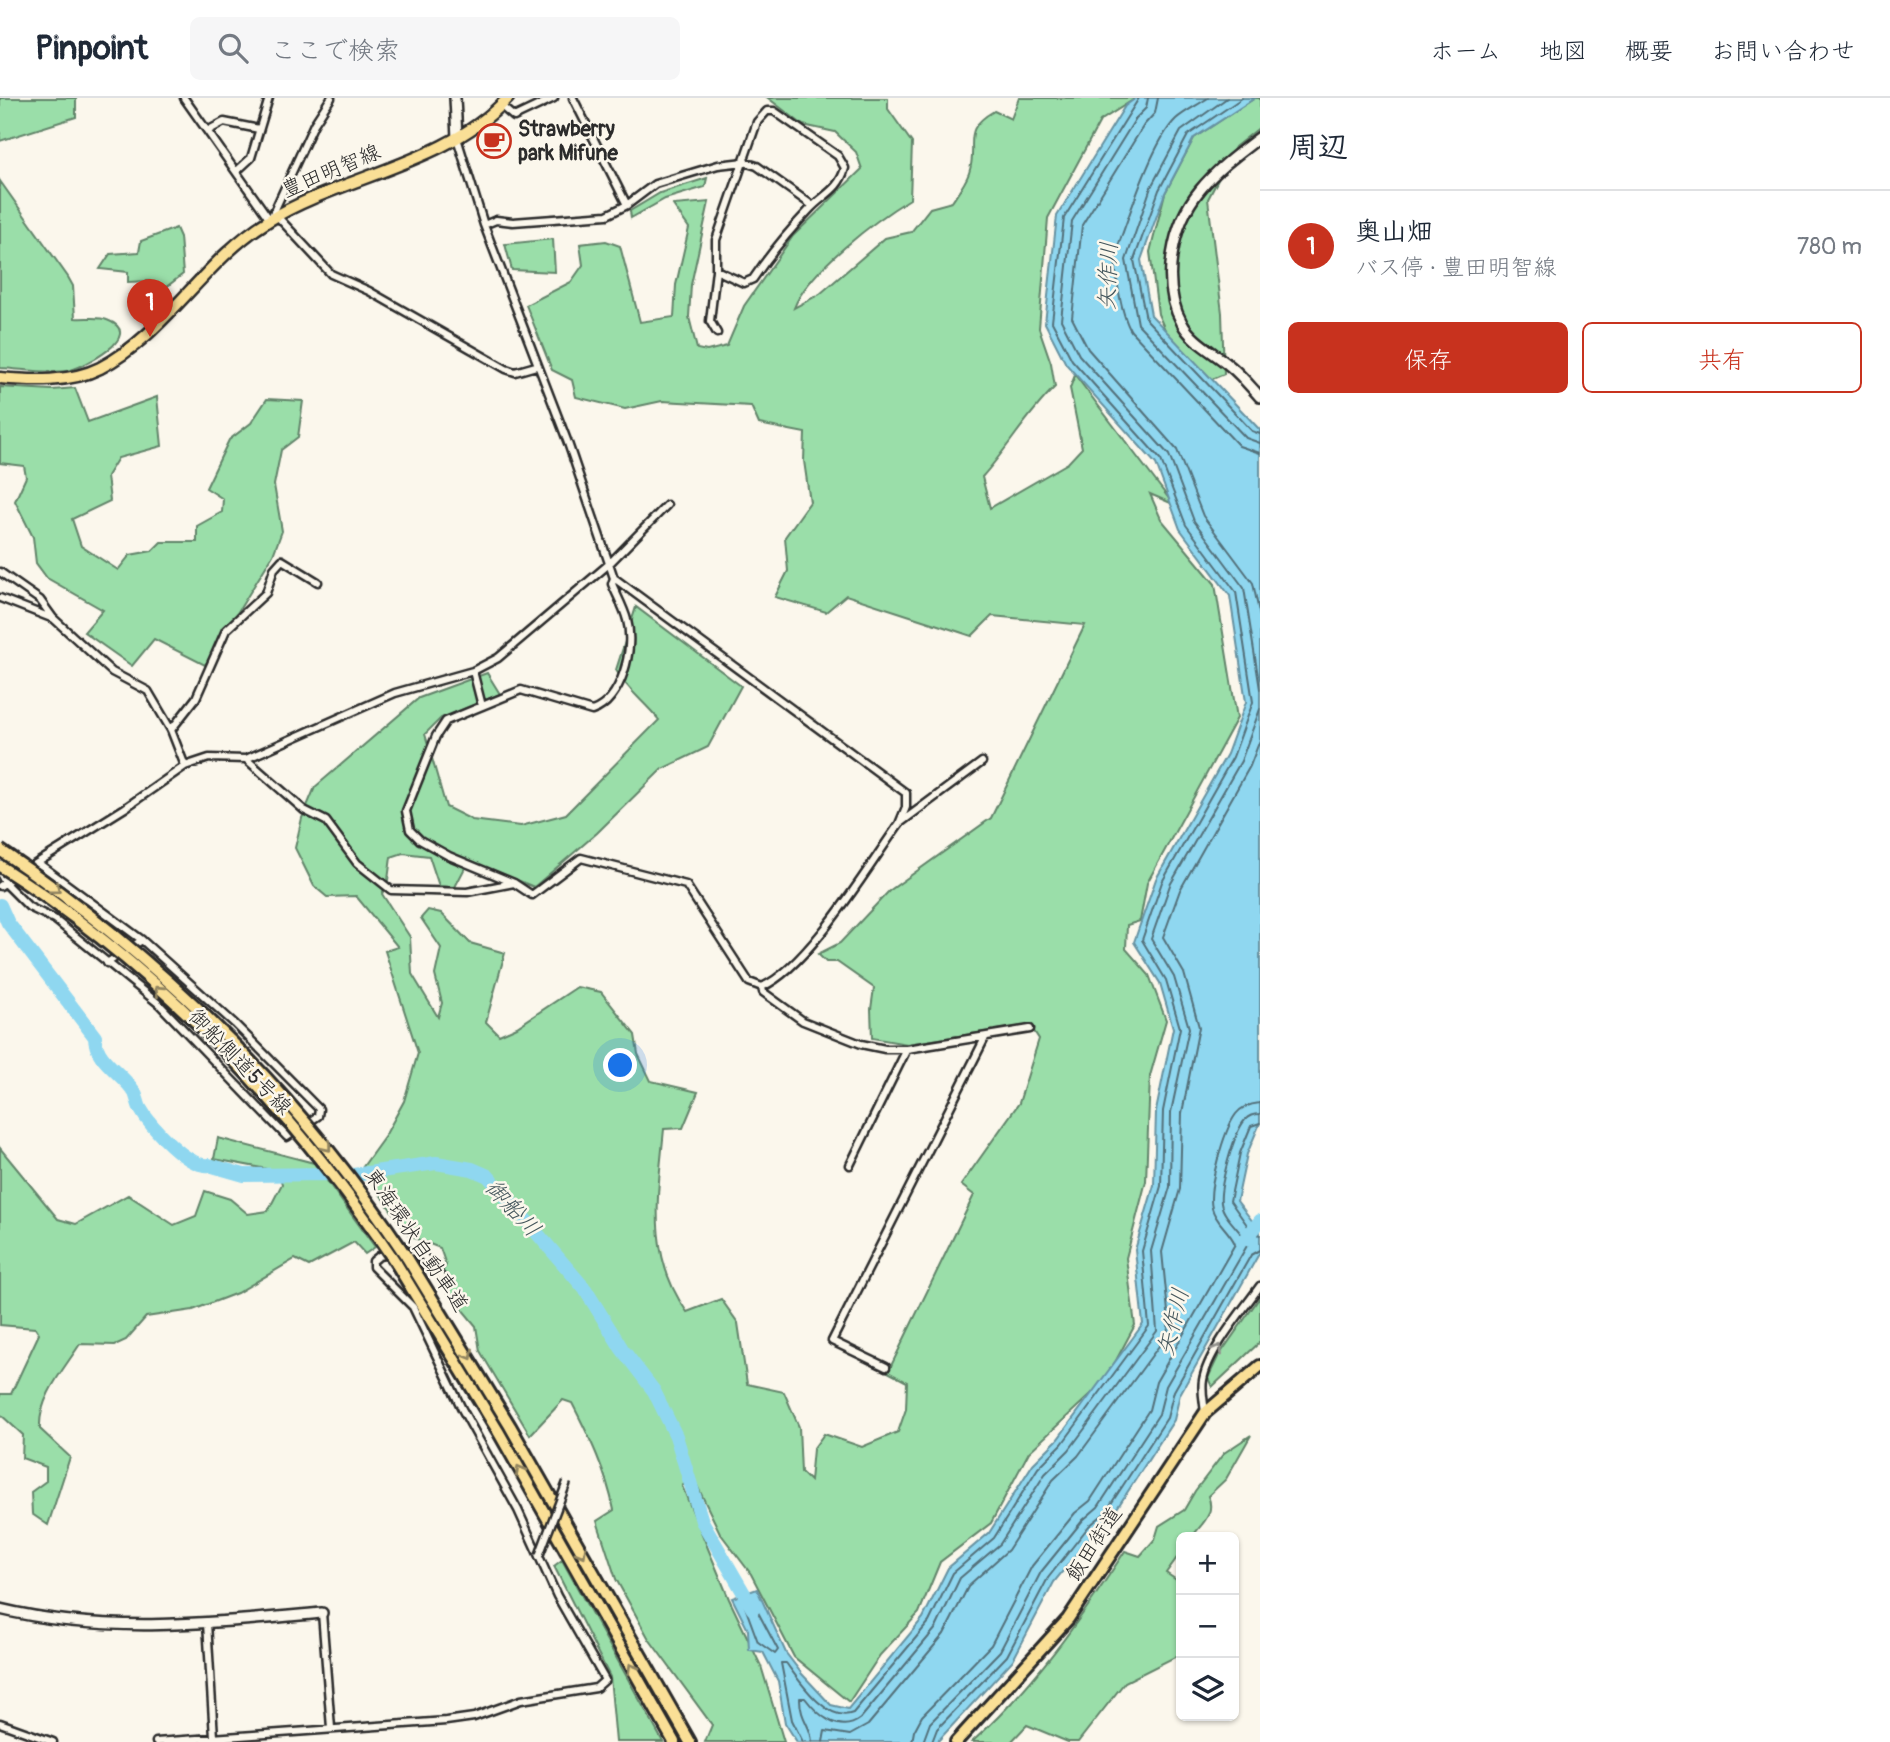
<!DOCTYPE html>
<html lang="ja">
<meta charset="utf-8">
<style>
body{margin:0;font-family:Pangolin,"Klee One",sans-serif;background:#f6f6f7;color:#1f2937}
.controls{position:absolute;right:21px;bottom:21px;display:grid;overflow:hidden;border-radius:10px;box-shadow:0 2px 5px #0004}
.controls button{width:63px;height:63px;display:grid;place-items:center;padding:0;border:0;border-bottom:2px solid #e0e1e3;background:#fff;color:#1f2937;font:35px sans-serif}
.you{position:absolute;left:621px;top:968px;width:24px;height:24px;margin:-18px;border:5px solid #fff;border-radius:50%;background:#1a73e8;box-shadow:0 0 0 10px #1a73e833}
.badge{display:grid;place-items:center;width:46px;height:46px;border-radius:50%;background:#c8321e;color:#fff;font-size:23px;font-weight:700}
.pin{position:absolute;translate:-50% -58px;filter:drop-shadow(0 2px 4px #0008)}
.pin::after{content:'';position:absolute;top:37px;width:24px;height:21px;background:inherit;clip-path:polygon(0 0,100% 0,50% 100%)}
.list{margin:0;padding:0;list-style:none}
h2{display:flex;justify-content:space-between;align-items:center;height:91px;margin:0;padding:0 28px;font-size:30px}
h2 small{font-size:23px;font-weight:400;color:#747a83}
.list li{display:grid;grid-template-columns:46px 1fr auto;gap:21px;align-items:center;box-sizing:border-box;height:112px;padding:0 28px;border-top:2px solid #e0e1e3}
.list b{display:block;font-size:26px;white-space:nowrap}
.list p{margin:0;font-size:23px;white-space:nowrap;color:#747a83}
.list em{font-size:23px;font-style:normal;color:#747a83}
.actions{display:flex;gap:14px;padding:21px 28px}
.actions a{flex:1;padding:16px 0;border:2px solid #c8321e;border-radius:10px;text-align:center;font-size:24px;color:#c8321e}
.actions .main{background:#c8321e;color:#fff}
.icon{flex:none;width:38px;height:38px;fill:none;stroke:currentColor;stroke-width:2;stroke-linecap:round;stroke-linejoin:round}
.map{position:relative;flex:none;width:1260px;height:1644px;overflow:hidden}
header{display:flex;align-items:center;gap:42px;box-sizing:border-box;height:98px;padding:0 35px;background:#fff;border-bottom:2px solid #e0e1e3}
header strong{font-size:33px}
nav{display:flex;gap:38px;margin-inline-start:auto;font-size:24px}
.search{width:490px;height:63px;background:#f6f6f7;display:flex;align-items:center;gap:18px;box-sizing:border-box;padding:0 24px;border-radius:10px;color:#747a83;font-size:26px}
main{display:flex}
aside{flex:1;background:#fff}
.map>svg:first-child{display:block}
</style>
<header>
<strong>Pinpoint</strong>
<div class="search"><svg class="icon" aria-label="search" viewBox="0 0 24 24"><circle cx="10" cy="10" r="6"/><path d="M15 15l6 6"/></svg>ここで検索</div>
<nav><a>ホーム</a><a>地図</a><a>概要</a><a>お問い合わせ</a></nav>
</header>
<main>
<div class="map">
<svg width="1260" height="1644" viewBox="0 0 1260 1644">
<rect width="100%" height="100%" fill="#fbf7ec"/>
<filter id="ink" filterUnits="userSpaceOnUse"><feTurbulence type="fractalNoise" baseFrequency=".0143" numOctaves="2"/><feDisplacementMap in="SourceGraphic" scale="14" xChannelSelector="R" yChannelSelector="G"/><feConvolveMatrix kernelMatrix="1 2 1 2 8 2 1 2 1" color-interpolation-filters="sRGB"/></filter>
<g filter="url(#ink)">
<path fill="#9adea9" stroke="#62846a" stroke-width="2" d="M0,0H76V19L0,43Z
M768,0H888V11L912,45L910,101C877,121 807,174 794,210L820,196L885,140L911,134L930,110L952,104C958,95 966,84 969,75C979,46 959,33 994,13L1011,21L1019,0H1136L1100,23L1048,120L1039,230L1051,265L1055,289C1026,317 1009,349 982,379L990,410L1068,365L1082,350L1070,290L1075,277L1173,406L1150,396L1161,421L1215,486L1237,620L1147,785L1140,823L1127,827L1126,851L1149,877L1166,922L1150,978L1146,1083L1126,1160L1135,1227L1105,1283L1029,1354L991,1425L940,1464L919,1515L880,1557L849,1604L794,1559L751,1476L720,1435L693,1379L682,1388L729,1501L761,1568L784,1644H705L712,1627L649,1541L616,1481L597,1423L614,1412C606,1373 590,1340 572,1305L563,1302L530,1337L480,1253L476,1228L437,1181L446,1167L440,1150L409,1138L362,1070L385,1038L404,1003L418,955L385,853L398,849L356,798L327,799L314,788L295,750L302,720L315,689L419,600L487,575L500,596L441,620L425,636L446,709L472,722L521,728L566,716L659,622C644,603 627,592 616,572L636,509L741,588L708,649L662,671L597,735L534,789L469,762L455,789L439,788L429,758L403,755L391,759L388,782L382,796L410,839L412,876L438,919L442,905L435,877L441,850L421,820L428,812L441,815L470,845L505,855L486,924L499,937L517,929L577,889L601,894L635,937L638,956L651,983L698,994L683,1030L664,1031C658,1096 646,1157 687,1214L721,1201L738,1225L747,1286L784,1294L799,1329L801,1374L810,1383L813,1351L824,1336L862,1349L898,1334L906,1311L907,1284L888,1274L974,1097L961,1087L1019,1005L1039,941L1030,927L907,946L872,940L871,911L874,890L837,864H826L818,856L840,845L889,793L991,720L1085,527L992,518L972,538L846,497L826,514L775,499L788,473L785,439L810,404L804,363L805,335L759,326L751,308L662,303L625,311L576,299L572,282L552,272L526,207L571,184L583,167L580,146L606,143L620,148L640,224L674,219L676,187L689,130L673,107L709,104L691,187L689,219L697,251L707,253L727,248L744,208L793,138L862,71L856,54L835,34L803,27Z
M1255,0H1260V29L1235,49L1208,101L1222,215L1224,276L1196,288L1181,268L1158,216L1150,154L1165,95L1194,40Z
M707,80L705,89L665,101L631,120L630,113L660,95Z
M0,83L68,179L73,188L75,220C85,221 98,218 107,222C148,237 81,271 66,273C45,276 21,271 0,270Z
M176,130L180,139L183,176L165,190L149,183L128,184V174L100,171L110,156L139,154L141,143Z
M553,141L555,174L512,172L505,146Z
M0,289L52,292L75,290L88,324L157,299L162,348L118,360L107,378L110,403L72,421L81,448L118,472L130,457L152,453L161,444H197V428L222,414L223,401L206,390L229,342L251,325L267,301L303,303L298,339L281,352L274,387L282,433L273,457L205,567L154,541L132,568L84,534L103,512L47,480L36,465L33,439L15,403L26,379L24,368L0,365Z
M218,1040L314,1065L375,1149L365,1156L354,1144L309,1168L295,1161L237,1195L193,1212L146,1219L126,1242L115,1247L80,1246C64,1271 38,1300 40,1331L70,1359L48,1427L32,1416L31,1394L46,1383V1369L22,1360L23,1337L0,1316V1296H11L39,1236L35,1230L0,1227V1050L58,1121L76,1126L128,1097L174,1127L196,1118L205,1093L230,1101L248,1116L268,1113L282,1086L278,1073L214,1061Z
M1260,1199V1244L1212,1289L1208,1280L1218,1259Z
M1251,1337L1226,1381L1208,1398C1216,1416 1201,1426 1192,1439H1181V1454L1166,1475L1181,1485V1556L1125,1584L1078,1644H1068L1027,1627L1011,1644H972C1034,1588 1080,1522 1125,1453L1140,1458L1155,1441L1159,1428L1184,1412L1195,1393L1224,1355Z
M562,1462L663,1644H616L610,1579L554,1468Z"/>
<path fill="#8fd7f0" stroke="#6792a1" stroke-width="2" d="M1136,0H1255L1194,40L1165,95L1141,162L1151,217L1260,332V1025L1247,1056L1237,1103L1260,1133V1154L1180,1296L1174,1322L1110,1421L1095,1433L1054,1484L1013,1562L937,1644H797L785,1625L778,1583L763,1554L749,1552L748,1532L732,1500L757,1491L786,1555L802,1576L831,1607L848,1611L923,1520L948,1470L989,1435L1033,1366L1057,1342L1143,1226L1135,1152L1154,1087L1156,1013L1173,930L1160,885L1134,844L1156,781L1227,656L1246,604L1230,498L1180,431L1156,366L1066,266L1045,225L1057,118L1125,8Z"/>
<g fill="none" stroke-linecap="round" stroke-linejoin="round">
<path stroke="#53707a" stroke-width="2" d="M1148,0L1146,10L1136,20L1072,123L1061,222L1079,257L1169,357L1194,423L1244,490L1260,591
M1158,0L1155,15L1144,27L1082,127L1072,220L1088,251L1177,352L1203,418L1253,485L1260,519
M1208,0C1198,7 1185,13 1176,21C1152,44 1128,121 1116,154C1113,171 1122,219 1131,233L1239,348L1260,355
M1227,0L1181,33L1151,89L1126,162L1138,226L1246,340L1260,345
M1242,0L1188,37L1159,92L1134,162L1146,221L1252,333L1260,336
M1260,1025L1251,1028L1240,1055L1230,1103L1252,1134L1260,1137
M751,1501L778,1552L775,1556L758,1544L744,1506Z
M803,1644L792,1622L781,1565H786C799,1582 827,1626 853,1615L929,1524L953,1475L994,1440L1038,1370L1062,1346L1149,1228L1142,1153L1161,1088L1163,1013L1180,930L1166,882L1142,842L1162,784L1233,659L1253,604L1236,494L1186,427L1161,362L1072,262L1052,224L1064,120L1139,0
M812,1644C811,1626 800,1623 800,1600H805C817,1616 839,1637 860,1621L936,1530L960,1480L1000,1446L1045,1376L1069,1352L1157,1233L1151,1153L1170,1089L1171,1014L1189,930L1174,879L1151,841L1170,787L1241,663L1260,611
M823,1644L825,1633L850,1637L868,1627L944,1536L969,1487L1008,1452L1053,1382L1078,1358L1167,1237L1169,1224L1162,1154L1180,1091L1182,1015L1199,929L1184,875L1163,839L1180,792L1250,668L1260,642
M912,1644L914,1633L922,1618L991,1547L1032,1468L1075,1415L1090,1403L1149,1312L1156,1284L1235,1146C1230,1133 1215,1124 1212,1110C1207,1091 1224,1032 1236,1016C1242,1008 1251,1006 1260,1005
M923,1644L930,1625L1000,1553L1041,1474L1083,1422L1098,1409L1159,1316L1166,1288L1248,1146C1242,1133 1223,1120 1221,1105C1219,1089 1234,1034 1245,1022C1249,1017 1254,1016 1260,1016
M932,1644L937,1631L1007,1558L1048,1480L1089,1428L1105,1415L1167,1320L1174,1293L1251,1157L1260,1152"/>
<path stroke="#8fd7f0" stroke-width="14" d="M0,807L8,825L95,939C95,963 123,975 135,995C137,1000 138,1005 140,1010C150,1028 188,1070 209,1067L244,1077L329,1076L340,1079L436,1065L472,1071L488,1078L585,1191L622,1251L654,1293L676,1338L702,1423L753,1511
M1246,1141L1260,1123"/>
<g stroke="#2b2b2b" stroke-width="11">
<path id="street" d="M184,0L270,122
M573,0L627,107
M501,8L514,19L554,0
M767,13H774L838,58L845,70C839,92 824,96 810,111C789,133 770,156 753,181L744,185L716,172V142L757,24Z
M209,32L224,24L259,31
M457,40L484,127L568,345L614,480L612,486C617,498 624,510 627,522C635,550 622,603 592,613L521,592L446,623L436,638L406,713L410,732L420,742L449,758L514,785L532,797L581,760L686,787L749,884L762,889C808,869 868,769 899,726L906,709V695L614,480
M237,73L251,60L269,0
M277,118L331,176L369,193L506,271L515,274L536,268
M271,120L314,26L331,0
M484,127L496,122L513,124L607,117L627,107L655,86L718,67L744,64L757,68L813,108
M716,172L710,223L717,235
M0,474L40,502L53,520L112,574L148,593L171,632L185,668
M0,500L51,520
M473,573L482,608
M171,632L196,600L226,532L266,495L274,471L282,462L318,484
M246,661L304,712L326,723L357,765L391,792L467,794L514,785
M900,725L982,664
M0,775L5,785L29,809L54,821L159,906L287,1039L318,1018L319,1011L235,926L142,842L38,765
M0,788L125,710L185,668L209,660L246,661L395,595L473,573L498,560L609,466L667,407
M107,865L142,842
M762,889L763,894L803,923L861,946L885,951H907L1030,931
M850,1067L907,951
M400,1154L419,1153L446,1184
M886,1269L832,1243L985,940
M1205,1315C1204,1304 1201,1293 1203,1282C1208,1253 1243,1212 1260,1188
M322,1515L331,1630
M207,1525L214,1639
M0,1625L53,1644
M156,1644L446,1623L474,1619L521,1602L596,1590L605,1582L557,1498L518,1412L462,1311L413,1209L373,1169V1163L379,1158L389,1156"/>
</g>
<g stroke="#2b2b2b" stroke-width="14">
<path id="secondary" d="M455,0L457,40
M1260,39C1239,55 1217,71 1200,92C1172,126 1160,185 1182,225C1191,243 1215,255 1230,268C1241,277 1250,288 1260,299
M0,1511C108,1537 213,1525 322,1515"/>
</g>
<g stroke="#2b2b2b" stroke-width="15">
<path id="primary" d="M0,280C32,283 70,285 100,270C166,236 204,162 268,123C343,77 446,67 508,0"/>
</g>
<g stroke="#2b2b2b" stroke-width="16">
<path id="highway" d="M406,1158L510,1328L690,1644
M396,1165L498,1333L674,1644
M956,1644L1068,1521L1205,1315L1260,1268"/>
</g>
<use href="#street" stroke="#fbf7ec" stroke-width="6"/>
<use href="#secondary" stroke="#fbf7ec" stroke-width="9"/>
<use href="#primary" stroke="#fadf96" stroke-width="10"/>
<use href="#highway" stroke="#fadf96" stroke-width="10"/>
<g stroke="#2b2b2b" stroke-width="11" stroke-linecap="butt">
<path id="street-bridge" d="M539,1458L567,1384"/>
</g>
<g stroke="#2b2b2b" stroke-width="16" stroke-linecap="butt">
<path id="highway-bridge" d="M0,752C161,861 299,997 406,1158
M0,768C158,869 292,1010 396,1165"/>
</g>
<use href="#street-bridge" stroke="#fbf7ec" stroke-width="6"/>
<use href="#highway-bridge" stroke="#fadf96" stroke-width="10"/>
</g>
<defs><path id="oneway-chevron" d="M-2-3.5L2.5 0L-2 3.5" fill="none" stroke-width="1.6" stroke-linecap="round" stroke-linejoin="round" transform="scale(1.75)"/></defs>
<g stroke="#928560">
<use href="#oneway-chevron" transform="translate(56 791) rotate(37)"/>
<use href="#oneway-chevron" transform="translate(159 892) rotate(-138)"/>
<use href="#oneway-chevron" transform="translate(327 1049) rotate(51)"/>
<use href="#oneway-chevron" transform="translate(469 1257) rotate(60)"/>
<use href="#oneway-chevron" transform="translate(520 1372) rotate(-120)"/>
<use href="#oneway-chevron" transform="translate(582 1455) rotate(60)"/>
<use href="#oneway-chevron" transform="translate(632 1570) rotate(-119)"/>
</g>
<use stroke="#93918c" href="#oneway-chevron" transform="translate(1218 1251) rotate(-60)"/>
</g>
<defs>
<g id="cafe-ring" transform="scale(1.75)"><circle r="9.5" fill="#fbf7ec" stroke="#c8321e" stroke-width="1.5"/><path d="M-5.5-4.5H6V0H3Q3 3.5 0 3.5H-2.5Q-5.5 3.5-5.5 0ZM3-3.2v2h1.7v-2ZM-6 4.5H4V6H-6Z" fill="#c8321e"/></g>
</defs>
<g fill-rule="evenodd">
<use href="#cafe-ring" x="494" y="43"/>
</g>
<g text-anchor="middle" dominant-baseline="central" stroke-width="5" stroke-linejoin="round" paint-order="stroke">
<g font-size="21" font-weight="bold" fill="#2b2b2b" stroke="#fbf7ec" text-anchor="start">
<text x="518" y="31">Strawberry<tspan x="518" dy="24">park Mifune</tspan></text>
</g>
<g font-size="21" fill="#2b2b2b" stroke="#fbf7ec">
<text transform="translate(331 73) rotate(-23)">豊田明智線</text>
<text transform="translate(240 964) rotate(46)">御船側道5号線</text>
<text transform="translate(416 1142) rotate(56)">東海環状自動車道</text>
<text transform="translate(1094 1446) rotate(-57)">飯田街道</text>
</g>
<g font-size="23" font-style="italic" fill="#44565c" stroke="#fbf7ec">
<text transform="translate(1108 178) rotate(-88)">矢作川</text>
<text transform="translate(513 1110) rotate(47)">御船川</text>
<text transform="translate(1173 1224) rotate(-76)">矢作川</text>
</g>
</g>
</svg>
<div class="controls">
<button>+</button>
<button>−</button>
<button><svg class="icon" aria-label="layers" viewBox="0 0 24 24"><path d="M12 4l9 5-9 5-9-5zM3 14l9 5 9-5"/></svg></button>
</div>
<div class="you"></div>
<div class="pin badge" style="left:150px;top:239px">1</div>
</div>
<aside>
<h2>周辺<small></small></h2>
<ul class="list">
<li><span class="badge">1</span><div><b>奥山畑</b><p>バス停 · 豊田明智線</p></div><em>780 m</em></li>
</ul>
<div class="actions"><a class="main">保存</a><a>共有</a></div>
</aside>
</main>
